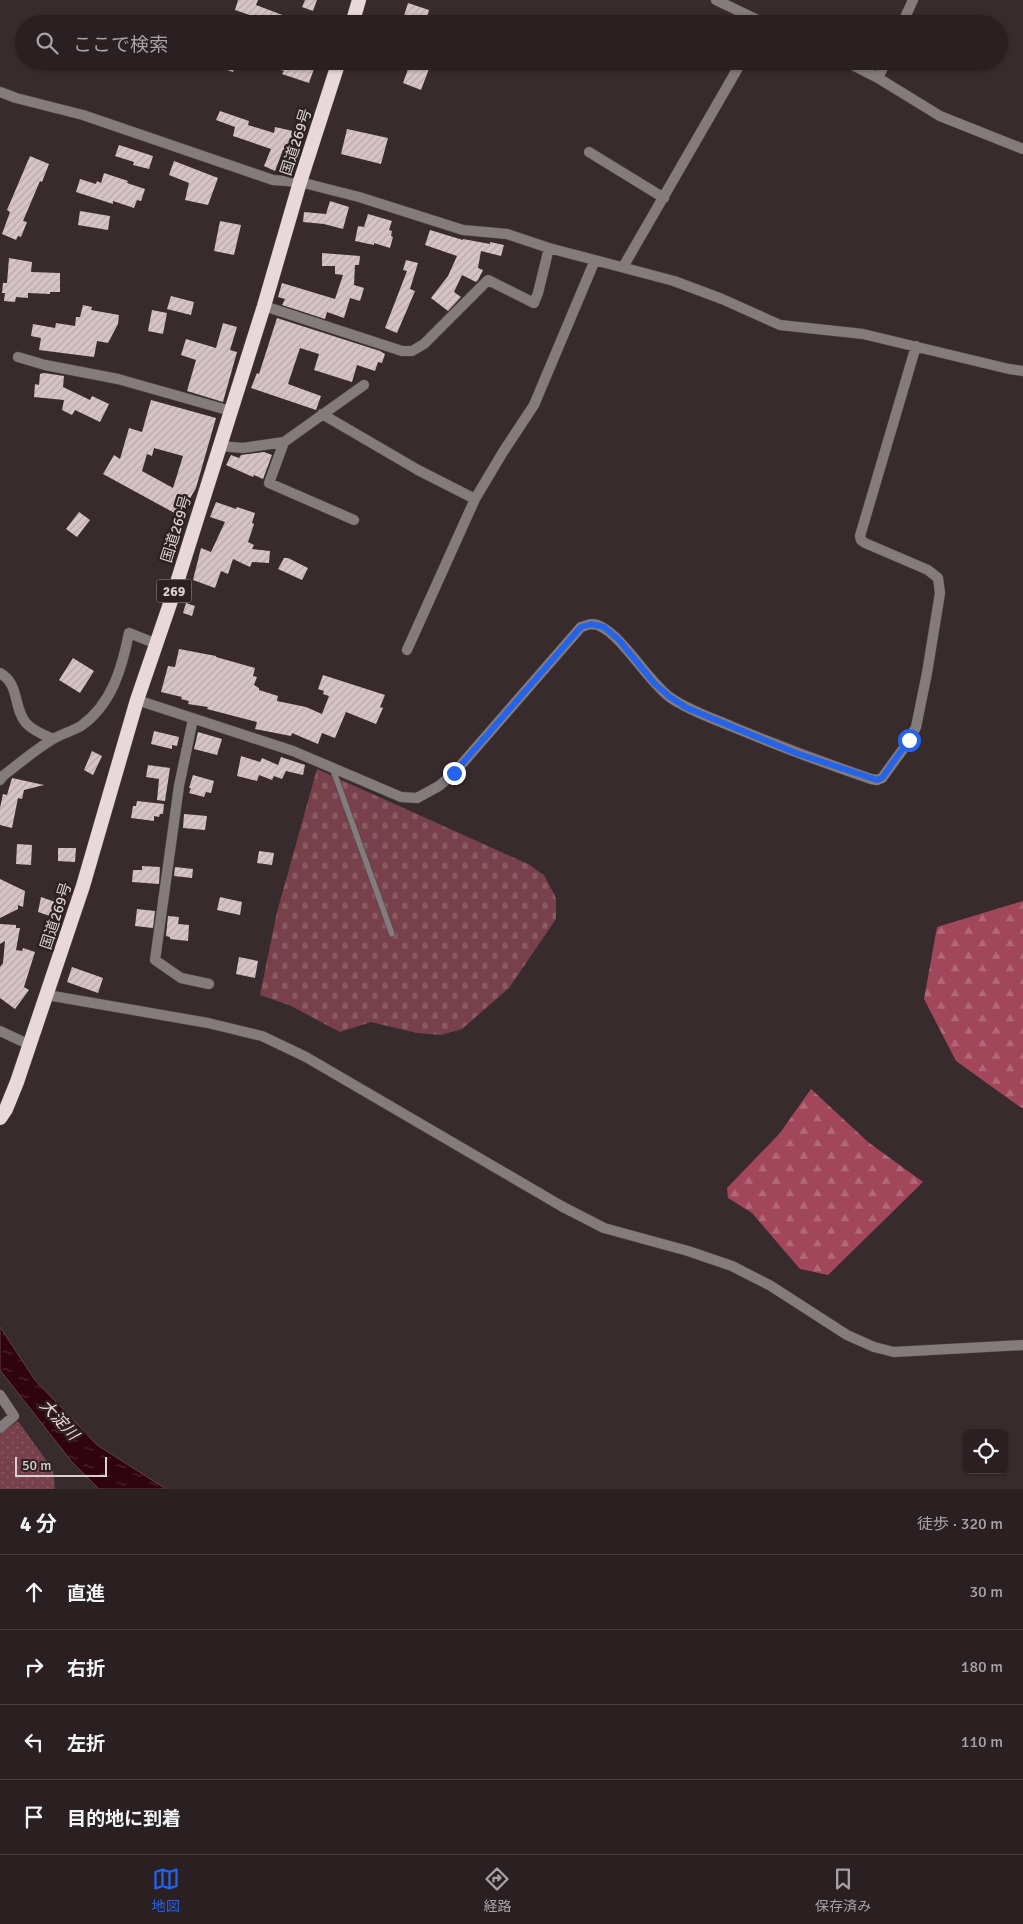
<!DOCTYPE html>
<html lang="ja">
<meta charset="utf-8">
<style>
body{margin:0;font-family:Signika,"Noto Sans JP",sans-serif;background:#362d2f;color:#f1f3f6}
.controls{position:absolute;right:15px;bottom:15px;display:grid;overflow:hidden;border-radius:8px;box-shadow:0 1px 4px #0004}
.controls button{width:45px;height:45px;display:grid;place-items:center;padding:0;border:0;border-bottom:1px solid #463e40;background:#2a2022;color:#f1f3f6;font:25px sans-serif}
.scale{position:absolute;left:15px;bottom:12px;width:92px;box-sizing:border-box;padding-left:5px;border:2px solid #d9d0d1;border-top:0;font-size:14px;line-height:18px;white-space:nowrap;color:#d9d0d1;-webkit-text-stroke:4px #2e2123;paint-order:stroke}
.stop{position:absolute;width:15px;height:15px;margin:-11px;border:4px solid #2563eb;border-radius:50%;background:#fff}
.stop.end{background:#2563eb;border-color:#fff;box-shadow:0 1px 5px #0008}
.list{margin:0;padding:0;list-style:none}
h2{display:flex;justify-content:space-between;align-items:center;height:65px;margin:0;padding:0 20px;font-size:21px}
h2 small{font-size:16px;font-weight:400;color:#a5a3a5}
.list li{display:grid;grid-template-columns:32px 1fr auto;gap:15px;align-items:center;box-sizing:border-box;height:75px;padding:0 20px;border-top:1px solid #463e40}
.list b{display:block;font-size:19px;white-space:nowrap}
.list em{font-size:16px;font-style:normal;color:#a5a3a5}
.icon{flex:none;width:28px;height:28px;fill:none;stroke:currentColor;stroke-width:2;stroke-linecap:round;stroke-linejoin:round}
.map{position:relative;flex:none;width:1023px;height:1489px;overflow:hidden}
.search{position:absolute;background:#2a2022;box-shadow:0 1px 4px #0004;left:15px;right:15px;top:15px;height:55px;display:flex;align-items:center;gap:12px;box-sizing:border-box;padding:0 18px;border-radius:28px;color:#a5a3a5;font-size:19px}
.sheet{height:365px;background:#2a2022}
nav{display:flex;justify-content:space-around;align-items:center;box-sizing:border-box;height:70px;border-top:1px solid #463e40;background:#2a2022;font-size:14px;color:#a5a3a5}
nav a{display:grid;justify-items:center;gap:2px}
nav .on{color:#2563eb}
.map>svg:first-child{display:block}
</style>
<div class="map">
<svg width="1023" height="1489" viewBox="0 0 1023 1489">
<defs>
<pattern id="grass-dots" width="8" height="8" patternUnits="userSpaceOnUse" patternTransform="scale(1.25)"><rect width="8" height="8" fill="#78404b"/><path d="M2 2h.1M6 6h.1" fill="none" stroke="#8b5b64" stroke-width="1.8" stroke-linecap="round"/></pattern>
<pattern id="forest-firs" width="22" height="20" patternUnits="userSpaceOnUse" patternTransform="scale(1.25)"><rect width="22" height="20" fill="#a1465b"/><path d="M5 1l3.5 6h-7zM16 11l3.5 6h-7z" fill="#b26879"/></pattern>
<pattern id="cemetery-stones" width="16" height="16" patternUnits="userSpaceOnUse" patternTransform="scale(1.25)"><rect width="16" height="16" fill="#78404b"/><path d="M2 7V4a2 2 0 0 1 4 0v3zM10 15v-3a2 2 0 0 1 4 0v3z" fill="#8b5b64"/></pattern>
<pattern id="water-ripples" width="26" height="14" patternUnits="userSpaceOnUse" patternTransform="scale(1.25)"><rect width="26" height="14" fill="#2f0310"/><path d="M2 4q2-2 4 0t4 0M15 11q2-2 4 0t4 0" fill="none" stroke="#4d2732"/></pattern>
<pattern id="building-hatch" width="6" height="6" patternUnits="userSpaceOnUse" patternTransform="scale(1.25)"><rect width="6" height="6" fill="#d5c3c6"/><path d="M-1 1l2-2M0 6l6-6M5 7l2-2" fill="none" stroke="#b7a8ab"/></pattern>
</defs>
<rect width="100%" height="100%" fill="#382b2d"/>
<path fill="url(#grass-dots)" d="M18,1421L53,1470L55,1489H0V1434Z"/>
<path fill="url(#forest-firs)" d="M1023,901V1108L1020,1107L956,1061L924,999L937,927Z
M811,1089L868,1142L923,1182L828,1275L800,1269L752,1213L728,1198L727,1188L780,1133Z"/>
<path fill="url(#cemetery-stones)" d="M317,769L528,864L544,875L556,898V919L509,988L462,1029L441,1035L417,1033L371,1022L340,1032L289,1005L260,995L277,912Z"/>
<path fill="url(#water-ripples)" stroke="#62404a" d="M0,1327L35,1380L97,1445L166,1489H99L72,1462L0,1370Z"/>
<path fill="url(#building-hatch)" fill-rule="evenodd" d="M238,0H258L256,5L285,16L282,24H255L258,18L235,10Z
M305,0H317L313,11L302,7Z
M408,3L429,10L425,24H417L403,19Z
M207,61H236L233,72L207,63Z
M261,61H302L315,66L309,83L282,74L284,71L260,63Z
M411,61H432L421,90L403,83Z
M220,111L249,121L248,125L274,133L275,127L302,133L300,143L289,141L287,150H283L275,171L264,166L271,149L233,136L235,127L216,120Z
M347,129L388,138L381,164L341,154Z
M119,145L153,156L149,169L133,165L134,162L115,156Z
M30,156L49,164L42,182L40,181L23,221L27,222L21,237L18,236L16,240L2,234L10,212L7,210Z
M174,161L218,178L208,205L185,200L189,183L169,175Z
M104,173L128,181L127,183L145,189L141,201L137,200L134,208L113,201V204L76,192L80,179L96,184L97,181L101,183Z
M330,201L349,207L343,229L324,224L303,222L304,212L326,214Z
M80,211L110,216L108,230L78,225Z
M368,214L392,221L389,230L392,231L391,236L393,237L390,248L374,243V245L355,241L358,226L364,227Z
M220,221L241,225L234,255L214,251Z
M430,230L463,240V239L490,244V242L504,245L501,256L481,251L478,268L483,270L478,280L476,282L462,275L454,292L461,297L448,311L431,298L448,276L457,256L425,245Z
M322,253L360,256L359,265H355L354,285L364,288L360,301L350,298L344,318L327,312L325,319L282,305L285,299L278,297L282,283L335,299L343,275L335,274V266H322Z
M9,258L32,262L31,272L60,273V292H50V294L28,293V298L16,297L15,302L4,301L5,293H2L3,283H7Z
M406,260L418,263L410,289L415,291L397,333L385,328L407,271L403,270Z
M171,296L194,302L191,315L167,309Z
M83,305L92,307L91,310L119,315L118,324L108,343L97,341L94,357L39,350L41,338L31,336L33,324L55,328L56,323L75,326L76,317H80Z
M152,310L167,313L163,334L148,331Z
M277,318L380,351L385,354L382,363L378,362L375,371L357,365L352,382L314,370L319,354L300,348L288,384L321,396L316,410L251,388L257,373L259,374Z
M223,323L237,327L230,350L237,352L223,402L187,391L196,360L181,355L186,339L216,348Z
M44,373L64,376L63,387L90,400L92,396L109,404L100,422L75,410L72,415L62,410L64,400L34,397L35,384L39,385L40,374Z
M151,400L216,418L196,488L180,516L103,474L114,455L120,459L129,428L142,432ZM154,448L183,456L173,488L142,471L147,454L152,456Z
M264,452L272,455L263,479L254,475L253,477L226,465L231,455L239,458L241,455Z
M216,502L236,509L237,507L255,513L252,523L254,524L248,542L254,545L252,549L270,551L269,563L252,562L250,567L233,559L228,574L221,571L215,588L193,580L201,548L211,552L225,522L210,517Z
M79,512L90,520L77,537L66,529Z
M284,558H288L308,568L302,580L278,569Z
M186,603L195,606L192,616L183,613Z
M179,649L216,656V657L255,668L253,676L257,677L254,685L259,688V690L278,696L277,701L306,707L322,714L329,696L323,694L324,691L318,689L323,675L385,695L380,707L383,708L376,724L346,712L335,738L322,733L318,744L292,733L291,736L255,729L257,722L207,709L208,707L188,704L189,701L181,699L182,697L161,692L168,666L175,667Z
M73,658L94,671L80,693L59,680Z
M154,731L179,737L177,746L172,745V749L151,744Z
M198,732L222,739L217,755L194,749Z
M92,751L102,756L93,775L84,770Z
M241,756L260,762L262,758L278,765L281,757L305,765L303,775L286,771L282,779L274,776L272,780L259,775L257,781L237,776Z
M148,765L170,768L165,801L157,800L159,779L146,777Z
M193,775L214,781L211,793L206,792L204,797L189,793L191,788H189Z
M12,778L44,785L24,790L22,799L18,798L12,828L0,825V808L3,794L7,795Z
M137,801L164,804L163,814H160L159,817L154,816V821L131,818L133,806H136Z
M184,814L207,816L205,830L183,828Z
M17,844L32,845L31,865L16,864Z
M58,848H76L75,862L58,861Z
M259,851L274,853L272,865L257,863Z
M142,866L160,867L159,884L132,882L133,870H142Z
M175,867L193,869L192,878L174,876Z
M0,879L25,891L23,907L18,905V909L0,918Z
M41,897L61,904L56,918L38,912Z
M220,897L242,902L240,915L217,910Z
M137,909L155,911L153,928L135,926Z
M168,916L179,917L178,924L189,925L188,941L170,939V937L166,936Z
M0,924L16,925V928H20L16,950L22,951L23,948L35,952L24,987L29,990L15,1009L0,998V967L3,963L5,941L0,944Z
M239,957L258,961L255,978L236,974Z
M72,967L103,978L98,993L67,982Z"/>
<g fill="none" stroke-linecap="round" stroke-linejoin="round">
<g stroke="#55494b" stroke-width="7">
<path id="service" d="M332,767L392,934"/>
</g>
<g stroke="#55494b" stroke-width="11">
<path id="minor" d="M716,0L766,24
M902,24L913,0
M845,61L878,78L940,116L1023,149
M878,78L886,61
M589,152L664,198
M300,182L359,197L463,230L507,234L549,248L674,281L722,299L780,325L863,334L1009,369L1023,371
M623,267L742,61
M264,306L402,351H412L424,344L488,280L534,303L538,293L549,248
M18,357L45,365L118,379L231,411
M322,414L418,470L475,499
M284,442L269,483L354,520
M220,446L243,448L284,442L364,385
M407,650L475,499L503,452L534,405L595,260
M0,673C20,684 13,708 26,723C33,731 44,735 53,739
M137,700L293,751L401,797L417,798L439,786L454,773L581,627C585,626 589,624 592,624C617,625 647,682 671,698C690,711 712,718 733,727C779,746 824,763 871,779L877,780L882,778L909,741L916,727L927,673L940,593L938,578L928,570L865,543L861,540L860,536L916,346
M193,719L179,786L155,960L181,978L209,984
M0,780L4,775C20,763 36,749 53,739C62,734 72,731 81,726C112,704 122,668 129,633L157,644
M0,1031L30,1045
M563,1207L604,1228L688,1251L732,1266L771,1286L847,1335L874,1347L894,1352L1023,1345
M0,1395L14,1416L0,1428"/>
</g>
<g stroke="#55494b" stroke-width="11">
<path id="tertiary" d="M0,92L16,98L83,115L273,180L300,182
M47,995L208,1023L262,1036L306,1057L563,1207"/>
</g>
<g stroke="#55494b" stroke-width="15">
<path id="trunk" d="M352,24L359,0
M0,1118L6,1109L17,1082L83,886L137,700L174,592L264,306L300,182L339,61"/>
</g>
<use href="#service" stroke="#837b7c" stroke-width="5.5"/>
<use href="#minor" stroke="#837b7c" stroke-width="10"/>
<use href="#tertiary" stroke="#837b7c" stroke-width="10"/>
<use href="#trunk" stroke="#e8d8da" stroke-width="14"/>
</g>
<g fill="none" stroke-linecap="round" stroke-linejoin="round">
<path stroke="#2563eb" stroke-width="6" d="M454,773L581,627L591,624L604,627L619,640L655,684L670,697L687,708L796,753L877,780L882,778L909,740"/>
</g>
<g text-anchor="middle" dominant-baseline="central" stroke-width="5" stroke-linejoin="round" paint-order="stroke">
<rect fill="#2e2123" stroke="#a69c9d" stroke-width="1" x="156.5" y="579.5" width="35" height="23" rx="4"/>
<g font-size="14" font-weight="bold" fill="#d9d0d1">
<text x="174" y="591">269</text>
</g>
<g font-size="15" fill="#d9d0d1" stroke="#2e2123">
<text transform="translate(296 142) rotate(-72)">国道269号</text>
<text transform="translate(176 529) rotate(-73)">国道269号</text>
<text transform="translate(56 916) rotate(-72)">国道269号</text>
</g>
<g font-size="16" font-style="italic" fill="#eed3d7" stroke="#2e2123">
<text transform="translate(59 1420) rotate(47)">大淀川</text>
</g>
</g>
</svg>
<div class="controls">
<button><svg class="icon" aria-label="locate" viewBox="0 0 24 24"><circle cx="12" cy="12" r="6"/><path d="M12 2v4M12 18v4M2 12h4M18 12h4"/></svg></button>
</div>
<div class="scale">50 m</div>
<div class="stop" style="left:909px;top:740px"></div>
<div class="stop end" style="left:454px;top:773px"></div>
<div class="search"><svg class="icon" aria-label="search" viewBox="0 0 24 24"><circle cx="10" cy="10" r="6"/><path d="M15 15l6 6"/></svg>ここで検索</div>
</div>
<section class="sheet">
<h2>4 分<small>徒歩 · 320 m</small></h2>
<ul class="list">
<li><svg class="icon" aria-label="ahead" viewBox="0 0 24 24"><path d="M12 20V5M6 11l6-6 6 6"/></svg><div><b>直進</b></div><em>30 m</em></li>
<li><svg class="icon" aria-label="right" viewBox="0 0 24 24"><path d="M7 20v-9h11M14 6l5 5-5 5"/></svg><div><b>右折</b></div><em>180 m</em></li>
<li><svg class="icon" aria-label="left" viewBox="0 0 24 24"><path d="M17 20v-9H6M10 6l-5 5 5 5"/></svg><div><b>左折</b></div><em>110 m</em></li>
<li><svg class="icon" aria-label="arrive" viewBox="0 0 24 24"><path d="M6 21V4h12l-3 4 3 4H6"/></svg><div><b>目的地に到着</b></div></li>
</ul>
</section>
<nav>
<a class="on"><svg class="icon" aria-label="map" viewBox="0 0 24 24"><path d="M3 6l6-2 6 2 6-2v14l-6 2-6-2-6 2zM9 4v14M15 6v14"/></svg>地図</a>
<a><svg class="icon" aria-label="directions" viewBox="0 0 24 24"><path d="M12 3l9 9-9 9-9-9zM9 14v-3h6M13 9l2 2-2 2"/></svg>経路</a>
<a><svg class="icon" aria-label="saved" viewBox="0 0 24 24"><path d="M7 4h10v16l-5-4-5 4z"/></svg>保存済み</a>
</nav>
